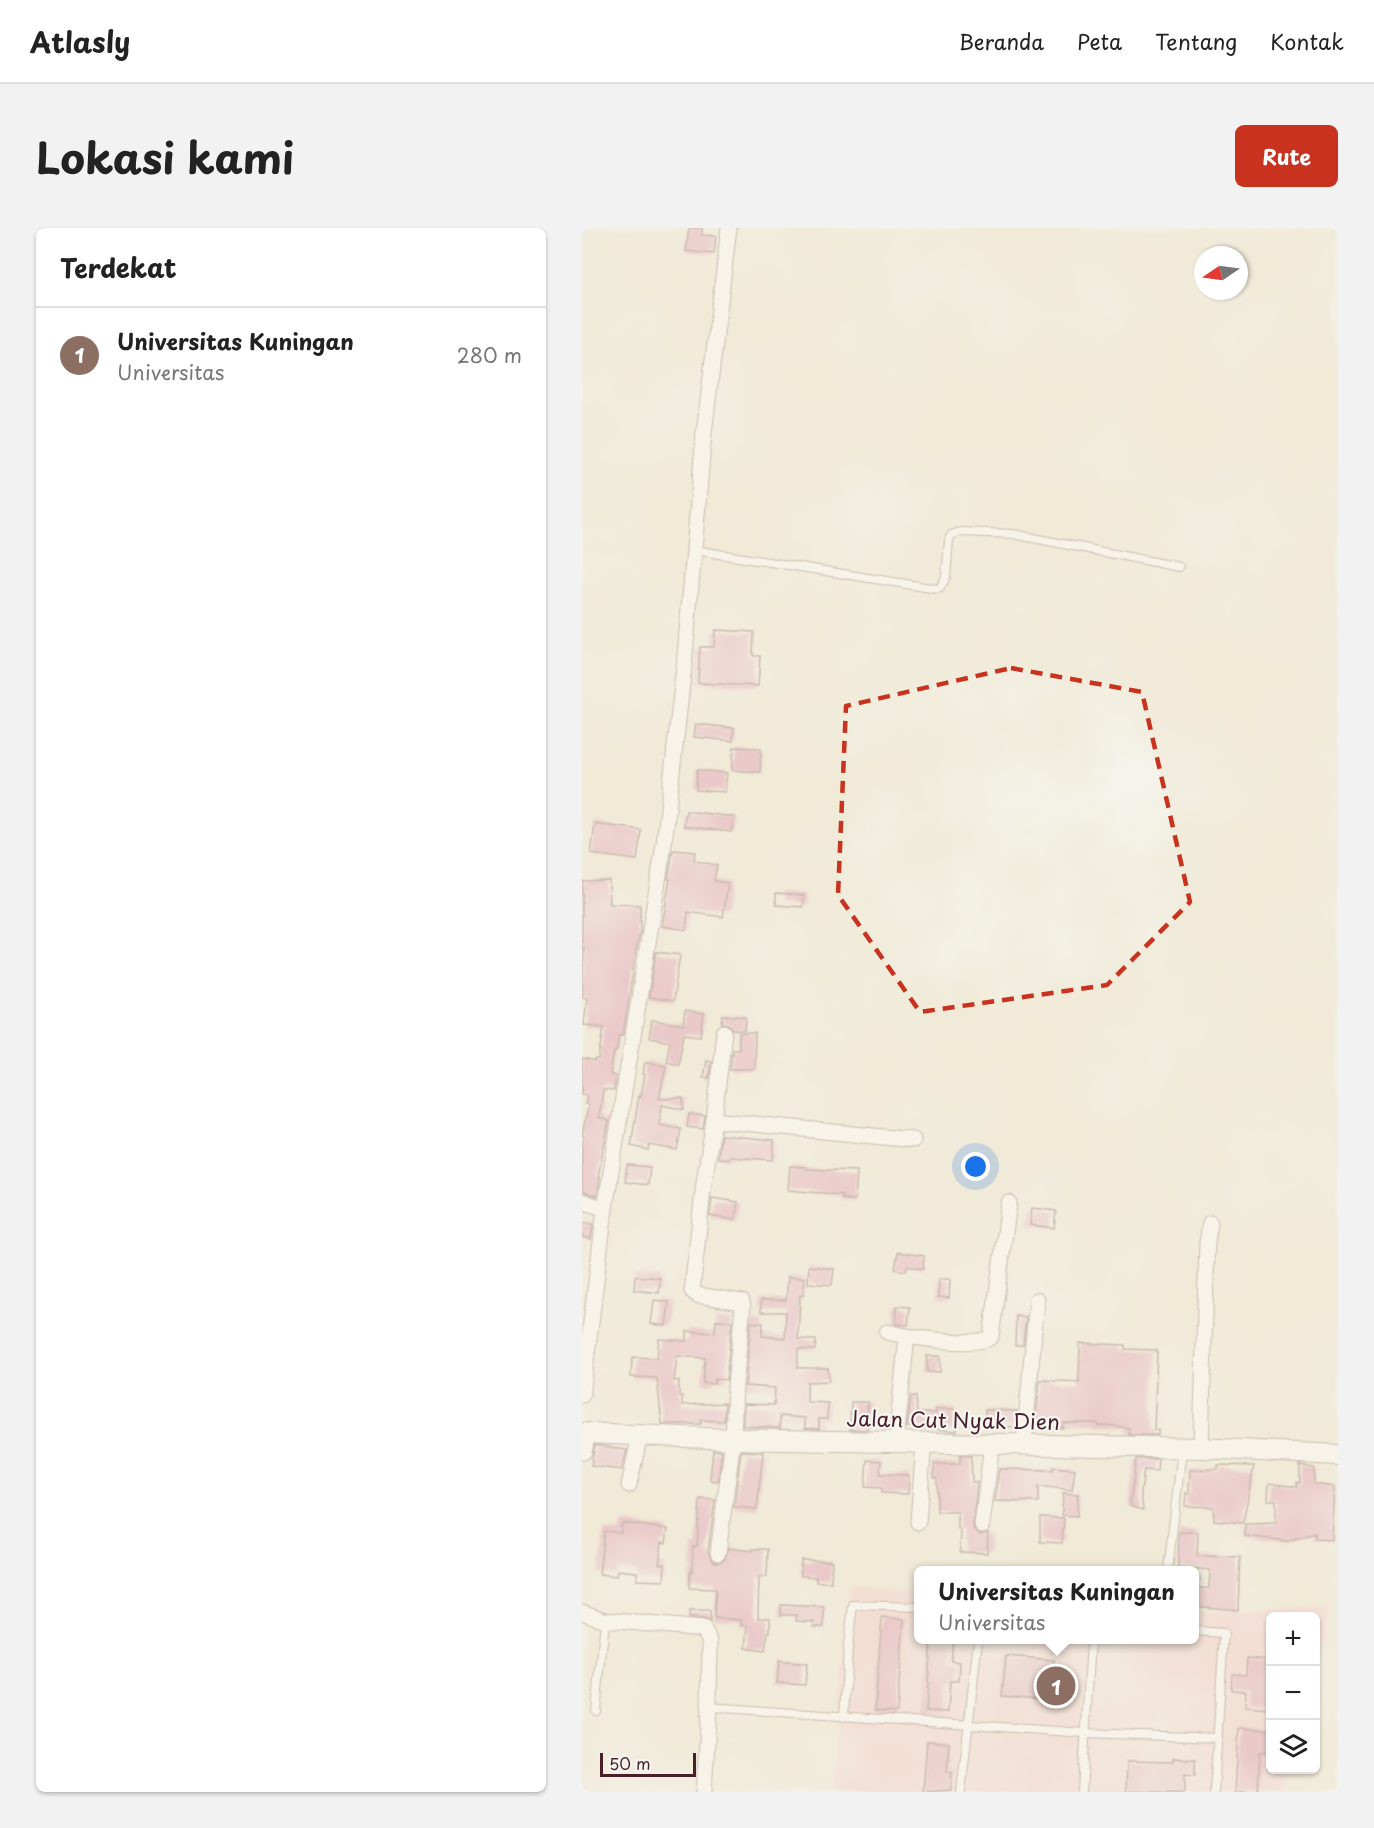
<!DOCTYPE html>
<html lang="id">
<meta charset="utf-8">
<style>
body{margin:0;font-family:"Playpen Sans",sans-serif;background:#f2f2f2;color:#222}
.controls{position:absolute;right:18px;bottom:18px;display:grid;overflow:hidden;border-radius:9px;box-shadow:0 2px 4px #0004}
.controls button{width:54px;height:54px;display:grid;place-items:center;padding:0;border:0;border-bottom:2px solid #e0e0e0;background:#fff;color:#222;font:30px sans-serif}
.compass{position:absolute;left:612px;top:18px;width:54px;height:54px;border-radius:50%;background:#fff;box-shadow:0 2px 4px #0004;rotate:257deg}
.scale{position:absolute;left:18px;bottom:15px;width:96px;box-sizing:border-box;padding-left:6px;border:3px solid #4a1f2b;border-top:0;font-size:16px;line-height:21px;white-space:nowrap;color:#4a1f2b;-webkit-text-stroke:4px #f6f6f2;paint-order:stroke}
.you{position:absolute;left:394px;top:939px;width:21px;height:21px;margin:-15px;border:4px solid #fff;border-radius:50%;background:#1a73e8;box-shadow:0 0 0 9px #1a73e833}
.badge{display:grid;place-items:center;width:39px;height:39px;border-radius:50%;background:#c8321e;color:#fff;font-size:20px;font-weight:700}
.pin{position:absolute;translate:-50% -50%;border:3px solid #fff;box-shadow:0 2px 6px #0006}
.popup{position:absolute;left:332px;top:1338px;width:285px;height:78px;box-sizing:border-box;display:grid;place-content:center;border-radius:9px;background:#fff;filter:drop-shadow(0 2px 4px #0005);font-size:20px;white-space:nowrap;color:#767676}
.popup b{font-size:22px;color:#222}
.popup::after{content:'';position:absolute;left:50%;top:100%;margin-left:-12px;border:12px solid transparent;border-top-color:#fff}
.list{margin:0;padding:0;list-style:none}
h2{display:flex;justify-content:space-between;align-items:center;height:78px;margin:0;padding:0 24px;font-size:26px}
h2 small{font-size:20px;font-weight:400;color:#767676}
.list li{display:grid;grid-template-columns:39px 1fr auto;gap:18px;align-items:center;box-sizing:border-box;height:96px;padding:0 24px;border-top:2px solid #e0e0e0}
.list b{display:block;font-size:22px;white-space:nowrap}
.list p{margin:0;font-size:20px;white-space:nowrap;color:#767676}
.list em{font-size:20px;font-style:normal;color:#767676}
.icon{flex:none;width:33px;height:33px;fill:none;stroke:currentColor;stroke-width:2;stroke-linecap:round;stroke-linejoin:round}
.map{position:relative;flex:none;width:756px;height:1564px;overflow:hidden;border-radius:9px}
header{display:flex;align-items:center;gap:36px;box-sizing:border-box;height:84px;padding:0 30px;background:#fff;border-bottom:2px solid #e0e0e0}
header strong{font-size:28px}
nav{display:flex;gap:33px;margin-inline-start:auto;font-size:21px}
.intro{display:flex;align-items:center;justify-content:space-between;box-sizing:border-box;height:144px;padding:0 36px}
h1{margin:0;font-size:42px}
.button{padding:15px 27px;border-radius:9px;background:#c8321e;color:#fff;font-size:21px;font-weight:700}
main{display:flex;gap:36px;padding:0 36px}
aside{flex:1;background:#fff;border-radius:9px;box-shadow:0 2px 4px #0004}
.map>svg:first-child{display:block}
</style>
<header>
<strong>Atlasly</strong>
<nav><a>Beranda</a><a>Peta</a><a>Tentang</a><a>Kontak</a></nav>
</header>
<div class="intro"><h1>Lokasi kami</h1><a class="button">Rute</a></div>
<main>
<aside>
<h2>Terdekat<small></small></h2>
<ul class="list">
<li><span class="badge" style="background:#8d6e63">1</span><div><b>Universitas Kuningan</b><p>Universitas</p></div><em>280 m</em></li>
</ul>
</aside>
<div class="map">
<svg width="756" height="1564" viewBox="0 0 756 1564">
<rect width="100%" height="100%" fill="#f6f6f2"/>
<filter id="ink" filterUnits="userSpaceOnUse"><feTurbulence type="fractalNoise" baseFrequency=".0167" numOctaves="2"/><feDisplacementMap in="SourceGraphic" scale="12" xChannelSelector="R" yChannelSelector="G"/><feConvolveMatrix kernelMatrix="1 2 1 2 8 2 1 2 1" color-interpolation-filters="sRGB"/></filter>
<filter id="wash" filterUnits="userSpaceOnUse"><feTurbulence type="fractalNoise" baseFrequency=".008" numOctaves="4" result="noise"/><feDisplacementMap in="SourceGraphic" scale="24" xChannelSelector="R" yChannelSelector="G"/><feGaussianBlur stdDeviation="1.35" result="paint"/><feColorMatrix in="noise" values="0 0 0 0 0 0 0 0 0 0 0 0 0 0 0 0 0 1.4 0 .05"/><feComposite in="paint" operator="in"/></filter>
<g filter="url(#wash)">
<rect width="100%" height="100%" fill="#f0ead7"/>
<path fill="#f7d0cf" d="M268,1359L336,1366V1412H612V1383H656L749,1378L734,1437V1388H688V1542H707L701,1564H248L258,1478Z"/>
<g id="blocks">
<path fill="#e3a3ba" d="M107,0H120V7L134,8L132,26L104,23Z
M133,402L172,404L171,428H178L176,458L116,455L118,419H132Z
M114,496L152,500L151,513L112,509Z
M152,519L179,520L178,544L150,542Z
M115,542L145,545L143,564L114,562Z
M104,583L152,589L149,604L102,598Z
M13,596L59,602L55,632L9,626Z
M91,622L113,624L112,633L135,637L132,653L146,655L141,689L106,684L104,702L80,698L88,651H86Z
M27,652L28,676L58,677V704L52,732L51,744L41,807H37L34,823H32L28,847L34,848L32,863L21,862L17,890L27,893L16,949H18L15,968L0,963V920L2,908L0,906L7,876H3L5,867L0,866V831L14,834V832H17L22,799L2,797L5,770L0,769L2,720H0V653Z
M194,665L222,667L221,679L194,677Z
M74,724L98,727L91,773L67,769Z
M103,783L122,786L119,808L102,806L96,836L84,833L88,814L67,810L70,792L101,797Z
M141,787L164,789L163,803L151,802L147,796L140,795Z
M157,805H173L172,841H148L150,821H157Z
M124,832L129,833L127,850L121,849Z
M63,834L84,837L77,871L101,870L102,882L80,877L77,897L99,901L95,922L67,917L66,922L49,918L57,867L59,868L63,847L61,846Z
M107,886L123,888L121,901L105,899Z
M139,907L192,912L191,932L148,929L147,932L136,930Z
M45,937L68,939L66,957L43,954Z
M208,938L224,939V941L275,943L273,972L259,971L260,967L206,962Z
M130,970L156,974L153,992L128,988Z
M450,980L474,983L472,1000L448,997Z
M0,994L11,996L9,1011L0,1009Z
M316,1024L342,1028L341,1041L325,1038L324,1043L313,1041Z
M227,1038L252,1041L250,1057L226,1055Z
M53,1048L78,1050L77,1065L52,1062Z
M206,1049L223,1050L221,1068L218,1067L216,1111L234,1112L233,1122L216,1121V1140H246L247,1153L225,1154V1174L246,1175L245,1191H237V1201L223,1200V1190L198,1188V1200L161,1198L162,1176L192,1177L193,1160L163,1158L169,1094L181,1095L180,1108L203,1110L204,1084H179V1072H204Z
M357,1051H368L367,1070L356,1069Z
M72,1072L87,1074L84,1098L69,1096Z
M315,1078L328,1079L326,1097L314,1096Z
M434,1088L444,1089L441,1117H433Z
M134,1092L150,1093L144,1152L133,1151L132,1156L121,1155L123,1130L95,1128L92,1153H97V1168H100V1177L143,1175L142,1193L119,1192V1196H80L75,1150L49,1149L50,1129L75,1130L77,1111L105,1113V1103L133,1105Z
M498,1115L543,1117V1121L575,1122L572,1202H576V1207H547V1200L525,1197L516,1198V1195H481V1200L453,1198L458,1152L497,1154Z
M345,1128H358V1144H345Z
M329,1168H334L335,1185H354V1181H373L375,1203L325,1199Z
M269,1174H286L285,1202L268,1201Z
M403,1182L435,1183L434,1199L403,1198Z
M13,1217L45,1222L40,1242L9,1238Z
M131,1222L140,1223L136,1253L128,1252Z
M159,1223L181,1224L175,1281L152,1279Z
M378,1227L389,1228L390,1254H395L391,1300L398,1307L406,1305L405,1325L378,1324L379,1302H376V1284H355V1250H352V1236H378Z
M554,1231H576L575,1243L562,1242L559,1264L561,1282L548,1278Z
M285,1232L299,1233L298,1246L327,1247L326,1266L299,1265V1260L283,1259Z
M636,1237L672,1238L661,1295L632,1292L631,1279L603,1278L604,1265L607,1266L608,1242L636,1241Z
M718,1237L732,1240V1256L753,1259L750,1312L733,1311V1305L705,1313L663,1308V1296L694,1295V1272H686L687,1255L715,1259V1254L718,1255Z
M471,1239L493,1241L490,1262L456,1258V1274L413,1273L417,1241L471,1242Z
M481,1265L496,1266L495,1288L480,1287Z
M118,1271L133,1272L126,1324L131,1333L135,1335L143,1331L146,1320L171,1323V1321H186L185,1349H177L176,1390H188V1404H186L183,1423L164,1420L166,1398L159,1397V1392L132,1390L134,1361L107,1360L108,1344H110L111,1318H115Z
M458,1289L482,1290L480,1315L458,1314Z
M40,1295L86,1301L84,1315L80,1314L77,1336H83L82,1353L55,1352V1344L36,1342L35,1348L17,1346L22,1303L39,1305Z
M597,1304H616L615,1328L658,1329L656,1382L612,1378V1360H627L628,1342L596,1339Z
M219,1332L250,1333L249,1354H234V1349L219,1348Z
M199,1377L242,1379V1399H232V1394L214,1393L215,1387H199Z
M107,1383H128V1394L122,1391L107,1390Z
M300,1389L322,1391L315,1484L293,1482Z
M349,1412H371L369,1433L378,1434L377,1453H368L366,1484L344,1483Z
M424,1428L472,1432L469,1472L420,1468Z
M665,1430L688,1432V1481L663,1479L664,1463L649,1462L650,1446L664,1447Z
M197,1433L225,1436L223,1457L195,1455Z
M657,1500L688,1502V1524H678L676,1564H653Z
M345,1513L367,1515L365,1544L370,1545L369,1562L341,1564Z
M591,1530L613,1531V1547L603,1546V1564H544L545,1533L591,1534Z"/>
</g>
</g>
<g filter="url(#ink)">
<use href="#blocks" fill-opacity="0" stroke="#9d8481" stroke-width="1.5"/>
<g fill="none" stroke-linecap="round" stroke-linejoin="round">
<g stroke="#9d8481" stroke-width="10">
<path id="service" d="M112,322L355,361L358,360L364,349L367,312L369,307L378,304L431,306L597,339
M586,1342L600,1222
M612,1351H614
M612,1403L642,1405L632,1564
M127,1479L504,1505L636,1510
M14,1483L23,1392
M262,1489L266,1418L271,1377L336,1379
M379,1564L396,1412
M500,1564L509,1412"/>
</g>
<g stroke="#9d8481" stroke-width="17">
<path id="minor" d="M132,892L331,912
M0,973L23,981
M305,1104C326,1109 393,1120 409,1109L427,975
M0,1167L23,981L82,616L102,439L122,205L147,0
M314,1214L325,1108
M442,1216L455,1072
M619,1220L625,1014L628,995
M47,1257L58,1207
M336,1294L342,1214
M400,1297L410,1215
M136,1325L151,1211L153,1157L161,1078L160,1074L115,1067L110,1063L122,954L132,892L142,804
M0,1384L23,1392L121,1401L128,1413L127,1479L122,1564"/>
</g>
<g stroke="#9d8481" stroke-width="22">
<path id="tertiary" d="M0,1222L3,1205L151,1211L619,1220L756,1227"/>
</g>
<use href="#service" stroke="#fff" stroke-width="8"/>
<use href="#minor" stroke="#fff" stroke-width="15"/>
<use href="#tertiary" stroke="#fff" stroke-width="20"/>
</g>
</g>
<path d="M0 0H756V1564H0ZM429,440L560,464L608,674L525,757L338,784L256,667L264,478Z" fill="#f0ead7" fill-opacity=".55" fill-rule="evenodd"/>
<path fill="none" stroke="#c8321e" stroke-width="4.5" stroke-dasharray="12 8" stroke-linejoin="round" d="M429,440L560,464L608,674L525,757L338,784L256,667L264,478Z"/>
<g text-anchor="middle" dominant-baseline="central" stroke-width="4.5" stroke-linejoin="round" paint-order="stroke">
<g font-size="21" fill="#4a1f2b" stroke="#f6f6f2">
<text transform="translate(371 1191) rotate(1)">Jalan Cut Nyak Dien</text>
</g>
</g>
</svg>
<div class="controls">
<button>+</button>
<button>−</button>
<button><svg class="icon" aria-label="layers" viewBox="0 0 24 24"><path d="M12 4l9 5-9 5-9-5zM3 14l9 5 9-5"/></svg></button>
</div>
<svg class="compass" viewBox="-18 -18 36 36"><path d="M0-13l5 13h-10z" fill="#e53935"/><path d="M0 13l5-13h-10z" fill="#767676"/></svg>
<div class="scale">50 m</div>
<div class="you"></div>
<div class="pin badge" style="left:474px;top:1458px;background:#8d6e63">1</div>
<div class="popup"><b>Universitas Kuningan</b>Universitas</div>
</div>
</main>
